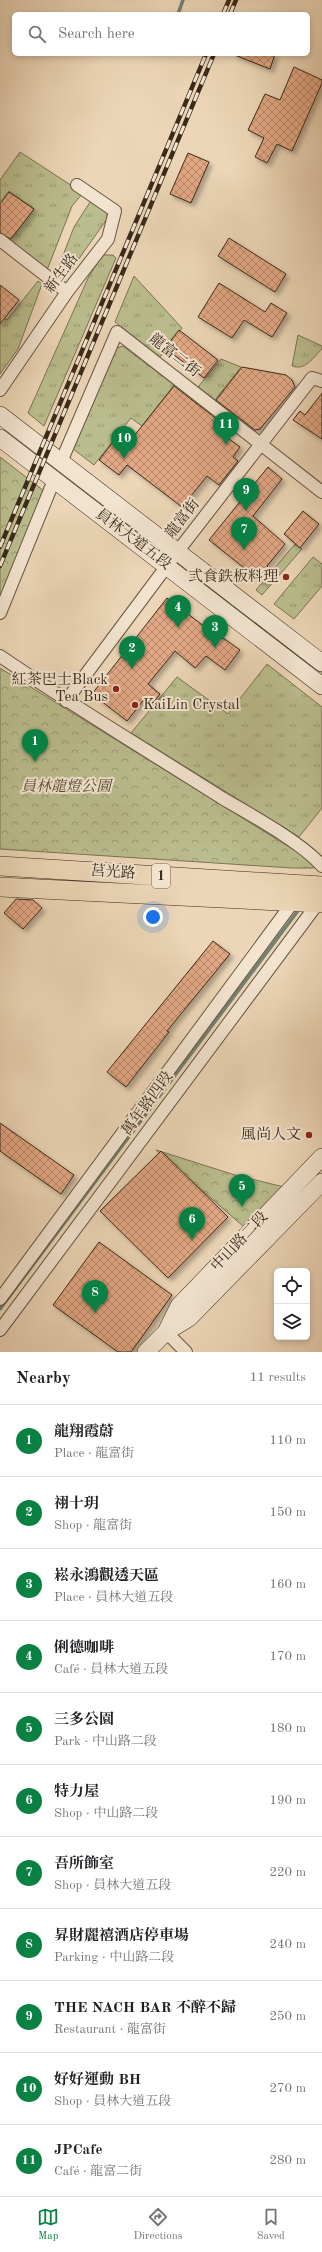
<!DOCTYPE html>
<meta charset="utf-8">
<style>
body{margin:0;font-family:"Old Standard TT","Noto Serif TC",serif;background:#f6f6f6;color:#202124}
.controls{position:absolute;right:12px;bottom:12px;display:grid;overflow:hidden;border-radius:6px;box-shadow:0 2px 6px #0003}
.controls button{width:36px;height:36px;display:grid;place-items:center;padding:0;border:0;border-bottom:1px solid #e0e0e0;background:#fff;color:#202124;font:20px sans-serif}
.you{position:absolute;left:153px;top:917px;width:14px;height:14px;margin:-10px;border:3px solid #fff;border-radius:50%;background:#1a73e8;box-shadow:0 0 0 6px #1a73e833}
.badge{display:grid;place-items:center;width:26px;height:26px;border-radius:50%;background:#0b8043;color:#fff;font-size:13px;font-weight:700}
.pin{position:absolute;translate:-50% -33px;filter:drop-shadow(0 1px 2px #0008)}
.pin::after{content:'';position:absolute;top:21px;width:14px;height:12px;background:inherit;clip-path:polygon(0 0,100% 0,50% 100%)}
.list{margin:0;padding:0;list-style:none}
h2{display:flex;justify-content:space-between;align-items:center;height:52px;margin:0;padding:0 16px;font-size:17px}
h2 small{font-size:13px;font-weight:400;color:#757577}
.list li{display:grid;grid-template-columns:26px 1fr auto;gap:12px;align-items:center;box-sizing:border-box;height:72px;padding:0 16px;border-top:1px solid #e0e0e0}
.list b{display:block;font-size:15px;white-space:nowrap}
.list p{margin:0;font-size:13px;white-space:nowrap;color:#757577}
.list em{font-size:13px;font-style:normal;color:#757577}
.icon{flex:none;width:22px;height:22px;fill:none;stroke:currentColor;stroke-width:2;stroke-linecap:round;stroke-linejoin:round}
.map{position:relative;flex:none;width:322px;height:1352px;overflow:hidden}
.search{position:absolute;background:#fff;box-shadow:0 2px 6px #0003;left:12px;right:12px;top:12px;height:44px;display:flex;align-items:center;gap:10px;box-sizing:border-box;padding:0 14px;border-radius:6px;color:#757577;font-size:15px}
.sheet{height:844px;background:#fff}
nav{display:flex;justify-content:space-around;align-items:center;box-sizing:border-box;height:56px;border-top:1px solid #e0e0e0;background:#fff;font-size:11px;color:#757577}
nav a{display:grid;justify-items:center;gap:2px}
nav .on{color:#0b8043}
.map>svg:first-child{display:block}
</style>
<div class="map">
<svg width="322" height="1352" viewBox="0 0 322 1352">
<defs>
<pattern id="grass-tufts" width="24" height="20" patternUnits="userSpaceOnUse"><rect width="24" height="20" fill="#babd8d"/><path d="M3 7l-1-3M5 7V3M7 7l1-3M15 17l-1-3M17 17v-4M19 17l1-3" fill="none" stroke="#989a72"/></pattern>
<pattern id="forest-crowns" width="20" height="18" patternUnits="userSpaceOnUse"><rect width="20" height="18" fill="#babd8d"/><path d="M2 6a3 3 0 1 1 6 0M12 15a3 3 0 1 1 6 0" fill="none" stroke="#989a72"/></pattern>
<pattern id="building-cross-hatch" width="8" height="8" patternUnits="userSpaceOnUse"><rect width="8" height="8" fill="#e2a784"/><path d="M0 0l8 8M0 8l8-8" fill="none" stroke="#b8886b"/></pattern>
<filter id="shadow"><feDropShadow dx="3.5" dy="3.5" stdDeviation="2" flood-color="#0004"/></filter>
</defs>
<rect width="100%" height="100%" fill="#ecd6b7"/>
<filter id="stains"><feTurbulence type="fractalNoise" baseFrequency=".005" numOctaves="4"/><feColorMatrix values="0 0 0 0 .2 0 0 0 0 .09 0 0 0 0 .02 0 0 0 .5 -.17"/></filter>
<radialGradient id="worn" r=".72"><stop offset=".6" stop-color="#630" stop-opacity="0"/><stop offset="1" stop-color="#630" stop-opacity=".3"/></radialGradient>
<path fill="url(#grass-tufts)" stroke="#7a7453" d="M20,152L83,193L72,206L47,270L10,240L34,209L9,191L0,202V180Z
M92,199L107,211V219L66,277L59,279L55,276L74,227Z
M103,255H113L116,258L44,426L28,413L89,276Z
M134,276L182,328L160,357L115,322Z
M38,281L42,284L18,349L0,374V315L7,320Z
M298,335L322,346V349C313,358 305,371 292,366Z
M123,346L174,385L142,426L131,418L94,465L72,448L114,349Z
M221,359L241,367L215,400L198,387Z
M295,544L302,549L262,595L256,590Z
M313,557L322,564V586L294,619L274,604Z
M193,575L322,671V679L191,577Z
M267,664L322,707V808L299,837L131,733L177,677L228,714Z"/>
<path fill="url(#forest-crowns)" stroke="#7a7453" d="M0,457L44,491L0,596Z
M0,668L320,866L313,868H292L0,849Z
M156,1150L235,1175L284,1187L244,1227Z"/>
<g fill="none" stroke-linecap="round" stroke-linejoin="round">
<path stroke="#738072" stroke-width="3.5" d="M178,14L183,0
M0,1309L300,908"/>
</g>
<path fill="url(#building-cross-hatch)" stroke="#3a2a19" filter="url(#shadow)" d="M232,54H275L270,69Z
M294,67L322,80V83L292,151L277,144L267,163L255,157L264,138L248,130L265,94L280,100Z
M188,153L209,162L191,203L170,194Z
M9,192L34,209L11,239L0,233V204Z
M229,238L286,274L275,292L218,256Z
M219,283L265,312L271,303L287,313L272,337L244,320L232,338L198,317Z
M0,285L19,300L0,324Z
M179,330L218,360L204,378L165,348Z
M242,367L286,375L292,380L295,387L260,429L255,430L216,400Z
M174,386L223,424L218,431L240,447L233,457L238,461L219,485L207,476L182,507L127,465L119,475L99,460L124,428L134,436Z
M322,393V439L293,420L300,411L305,415Z
M268,467L282,479L253,516L285,544L267,566L271,570L262,582L209,540Z
M303,511L319,524L300,548L284,534Z
M167,598L218,637L219,635L240,650L225,670L206,656L195,668L175,651L148,684L160,694L153,703L146,697L127,721L92,694Z
M16,899L33,900L42,908L23,929L4,913Z
M213,941L230,954L167,1031L169,1032L126,1087L107,1072Z
M0,1123L74,1175L61,1194L0,1151Z
M161,1151L228,1217L168,1278L100,1211Z
M99,1242L172,1295L131,1352H118L53,1305Z"/>
<g fill="none" stroke-linecap="round" stroke-linejoin="round">
<g stroke="#665540" stroke-width="14">
<path id="street" d="M0,240L67,292
M0,390L67,292L108,239L115,211L77,185
M61,462L117,332L322,492
M0,613L54,480
M0,656C73,706 148,751 222,798C251,815 301,842 322,866
M66,701L178,551L312,378L322,381
M0,1299L296,898
M0,1330L321,899
M166,1332L186,1352"/>
</g>
<g stroke="#3a2a19" stroke-width="18">
<path id="secondary" d="M0,415L322,663
M0,438L322,686
M166,1332L179,1306L322,1157
M146,1352L166,1332L189,1318L322,1182"/>
</g>
<g stroke="#3a2a19" stroke-width="20">
<path id="primary" d="M0,866L322,886
M0,887L322,903"/>
</g>
<use href="#street" stroke="#f3e4d0" stroke-width="12"/>
<use href="#secondary" stroke="#f3e4d0" stroke-width="17"/>
<use href="#primary" stroke="#ecd6b7" stroke-width="19"/>
<g stroke="#3a2a19" stroke-width="4.5">
<path id="rail" d="M223,14L229,0
M230,14L236,0
M0,547L206,54
M0,566L214,54"/>
</g>
<use href="#rail" stroke="#f3e4d0" stroke-width="3" stroke-dasharray="9" stroke-linecap="butt"/>
</g>
<g fill="#8f2418" stroke="#f3e4d0" stroke-width="1.5">
<circle cx="286" cy="577" r="4"/>
<circle cx="116" cy="689" r="4"/>
<circle cx="135" cy="705" r="4"/>
<circle cx="309" cy="1135" r="4"/>
</g>
<g text-anchor="middle" dominant-baseline="central" stroke-width="4" stroke-linejoin="round" paint-order="stroke">
<rect fill="#f3e4d0" stroke="#726250" stroke-width="1" x="152" y="864" width="18" height="24" rx="3"/>
<g font-size="14" font-weight="bold" fill="#3a2a19">
<text x="161" y="876">1</text>
</g>
<g font-size="15" fill="#3a2a19" stroke="#f3e4d0">
<text transform="translate(62 274) rotate(-53)">新生路</text>
<text transform="translate(174 356) rotate(38)">龍富二街</text>
<text transform="translate(183 519) rotate(-52)">龍富街</text>
<text transform="translate(133 540) rotate(37)">員林大道五段</text>
<text transform="translate(113 873) rotate(4)">莒光路</text>
<text transform="translate(148 1104) rotate(-54)">萬年路四段</text>
<text transform="translate(240 1242) rotate(-47)">中山路二段</text>
</g>
<g font-size="15" fill="#3a2a19" stroke="#f3e4d0" text-anchor="end">
<text x="278" y="577">弎食鉄板料理</text>
<text x="108" y="680">紅茶巴士Black<tspan x="108" dy="17">Tea Bus</tspan></text>
<text x="143" y="705" text-anchor="start">KaiLin Crystal</text>
<text x="301" y="1135">風尚人文</text>
</g>
<g font-size="15" font-style="italic" fill="#544730" stroke="#f3e4d0">
<text x="66" y="787">員林龍燈公園</text>
</g>
</g>
<rect width="100%" height="100%" filter="url(#stains)"/>
<rect width="100%" height="100%" fill="url(#worn)"/>
</svg>
<div class="controls">
<button><svg class="icon" aria-label="locate" viewBox="0 0 24 24"><circle cx="12" cy="12" r="6"/><path d="M12 2v4M12 18v4M2 12h4M18 12h4"/></svg></button>
<button><svg class="icon" aria-label="layers" viewBox="0 0 24 24"><path d="M12 4l9 5-9 5-9-5zM3 14l9 5 9-5"/></svg></button>
</div>
<div class="you"></div>
<div class="pin badge" style="left:35px;top:762px">1</div>
<div class="pin badge" style="left:132px;top:669px">2</div>
<div class="pin badge" style="left:215px;top:648px">3</div>
<div class="pin badge" style="left:178px;top:628px">4</div>
<div class="pin badge" style="left:242px;top:1207px">5</div>
<div class="pin badge" style="left:192px;top:1240px">6</div>
<div class="pin badge" style="left:244px;top:550px">7</div>
<div class="pin badge" style="left:95px;top:1313px">8</div>
<div class="pin badge" style="left:246px;top:511px">9</div>
<div class="pin badge" style="left:124px;top:459px">10</div>
<div class="pin badge" style="left:226px;top:445px">11</div>
<div class="search"><svg class="icon" aria-label="search" viewBox="0 0 24 24"><circle cx="10" cy="10" r="6"/><path d="M15 15l6 6"/></svg>Search here</div>
</div>
<section class="sheet">
<h2>Nearby<small>11 results</small></h2>
<ul class="list">
<li><span class="badge">1</span><div><b>龍翔霞蔚</b><p>Place · 龍富街</p></div><em>110 m</em></li>
<li><span class="badge">2</span><div><b>祤十玥</b><p>Shop · 龍富街</p></div><em>150 m</em></li>
<li><span class="badge">3</span><div><b>崧永鴻觀透天區</b><p>Place · 員林大道五段</p></div><em>160 m</em></li>
<li><span class="badge">4</span><div><b>俐德咖啡</b><p>Café · 員林大道五段</p></div><em>170 m</em></li>
<li><span class="badge">5</span><div><b>三多公園</b><p>Park · 中山路二段</p></div><em>180 m</em></li>
<li><span class="badge">6</span><div><b>特力屋</b><p>Shop · 中山路二段</p></div><em>190 m</em></li>
<li><span class="badge">7</span><div><b>吾所飾室</b><p>Shop · 員林大道五段</p></div><em>220 m</em></li>
<li><span class="badge">8</span><div><b>昇財麗禧酒店停車場</b><p>Parking · 中山路二段</p></div><em>240 m</em></li>
<li><span class="badge">9</span><div><b>THE NACH BAR 不醉不歸</b><p>Restaurant · 龍富街</p></div><em>250 m</em></li>
<li><span class="badge">10</span><div><b>好好運動 BH</b><p>Shop · 員林大道五段</p></div><em>270 m</em></li>
<li><span class="badge">11</span><div><b>JPCafe</b><p>Café · 龍富二街</p></div><em>280 m</em></li>
</ul>
</section>
<nav>
<a class="on"><svg class="icon" aria-label="map" viewBox="0 0 24 24"><path d="M3 6l6-2 6 2 6-2v14l-6 2-6-2-6 2zM9 4v14M15 6v14"/></svg>Map</a>
<a><svg class="icon" aria-label="directions" viewBox="0 0 24 24"><path d="M12 3l9 9-9 9-9-9zM9 14v-3h6M13 9l2 2-2 2"/></svg>Directions</a>
<a><svg class="icon" aria-label="saved" viewBox="0 0 24 24"><path d="M7 4h10v16l-5-4-5 4z"/></svg>Saved</a>
</nav>
